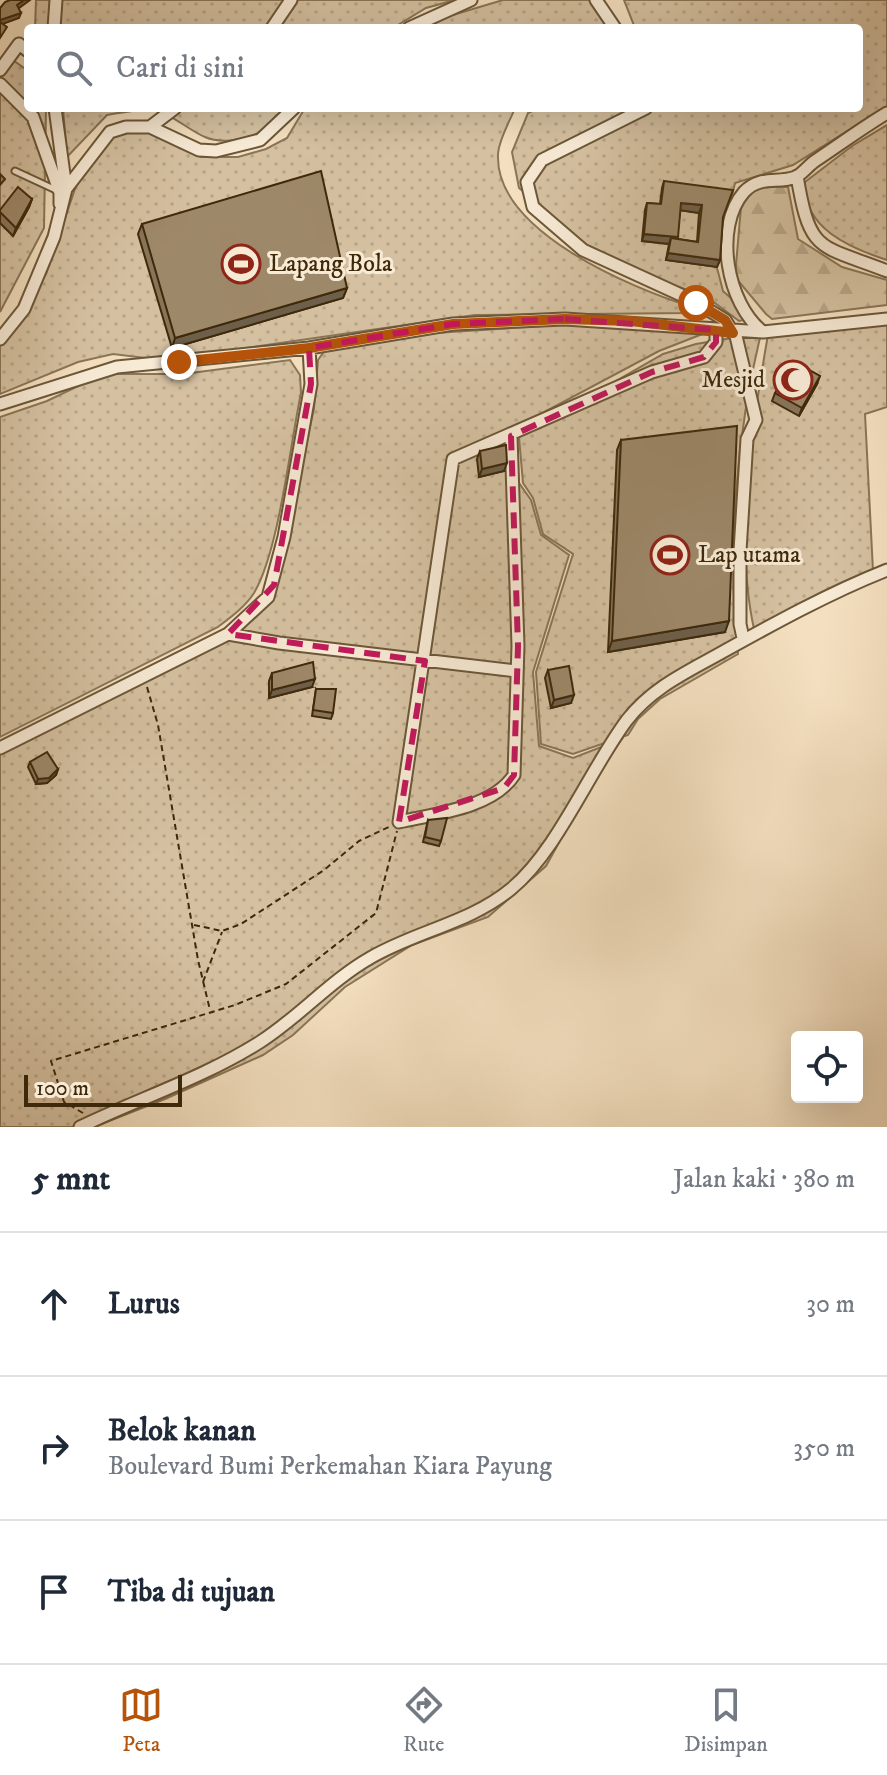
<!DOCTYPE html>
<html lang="id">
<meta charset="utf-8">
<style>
body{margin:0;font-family:"IM FELL DW Pica",serif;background:#f2f2f3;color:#1f2937}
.controls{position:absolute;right:24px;bottom:24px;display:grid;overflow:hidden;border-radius:8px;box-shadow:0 8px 32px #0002}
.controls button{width:72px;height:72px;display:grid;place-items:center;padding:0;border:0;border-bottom:2px solid #e0e1e3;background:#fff;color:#1f2937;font:40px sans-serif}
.scale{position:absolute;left:24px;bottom:20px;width:158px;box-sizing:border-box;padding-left:8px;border:4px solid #3e290b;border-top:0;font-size:22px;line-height:28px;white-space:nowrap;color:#3e290b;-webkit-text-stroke:6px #f8ebd6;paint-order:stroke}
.stop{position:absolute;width:24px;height:24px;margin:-18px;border:6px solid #b45309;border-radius:50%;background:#fff}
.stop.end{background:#b45309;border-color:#fff;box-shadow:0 2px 8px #0008}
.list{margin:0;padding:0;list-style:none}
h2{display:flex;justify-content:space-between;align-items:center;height:104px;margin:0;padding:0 32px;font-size:34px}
h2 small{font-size:26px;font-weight:400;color:#747a83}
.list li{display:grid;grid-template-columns:52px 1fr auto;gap:24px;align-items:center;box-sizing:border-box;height:144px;padding:0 32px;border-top:2px solid #e0e1e3}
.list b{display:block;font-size:30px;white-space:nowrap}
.list p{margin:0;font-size:26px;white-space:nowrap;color:#747a83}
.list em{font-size:26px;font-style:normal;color:#747a83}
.icon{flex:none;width:44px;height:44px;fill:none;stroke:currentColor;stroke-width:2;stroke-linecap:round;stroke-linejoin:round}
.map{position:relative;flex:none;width:887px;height:1127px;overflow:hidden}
.search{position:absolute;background:#fff;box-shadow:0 8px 32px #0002;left:24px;right:24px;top:24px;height:88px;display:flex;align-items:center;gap:20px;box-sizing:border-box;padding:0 28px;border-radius:8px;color:#747a83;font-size:30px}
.sheet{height:536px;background:#fff}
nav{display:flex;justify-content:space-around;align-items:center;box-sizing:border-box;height:112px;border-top:2px solid #e0e1e3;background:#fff;font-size:22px;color:#747a83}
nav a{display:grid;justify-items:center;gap:4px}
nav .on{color:#b45309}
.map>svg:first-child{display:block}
</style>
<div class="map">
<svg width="887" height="1127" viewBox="0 0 887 1127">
<defs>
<pattern id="grass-dots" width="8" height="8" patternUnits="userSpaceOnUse" patternTransform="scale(2)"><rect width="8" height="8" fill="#d5c1a1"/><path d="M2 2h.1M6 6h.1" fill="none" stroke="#b8a689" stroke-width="1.8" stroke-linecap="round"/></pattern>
<pattern id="forest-firs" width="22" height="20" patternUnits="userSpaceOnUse" patternTransform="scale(2)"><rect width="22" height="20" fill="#d5c1a1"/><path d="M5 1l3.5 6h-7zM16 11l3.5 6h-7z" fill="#b8a689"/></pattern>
</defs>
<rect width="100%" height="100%" fill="#f4e0c0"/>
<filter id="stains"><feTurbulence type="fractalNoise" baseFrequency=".0025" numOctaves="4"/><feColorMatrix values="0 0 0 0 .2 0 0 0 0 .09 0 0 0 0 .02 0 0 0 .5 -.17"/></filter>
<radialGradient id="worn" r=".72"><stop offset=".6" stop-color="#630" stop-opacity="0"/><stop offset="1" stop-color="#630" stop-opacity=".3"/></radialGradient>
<path fill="url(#grass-dots)" stroke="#8a7556" stroke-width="2" d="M36,0H455L426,8L393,28H35Z
M503,0H599L617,28H427L446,17Z
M624,0H887V106L793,165L735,183L716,264L723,291L753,318L739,321L708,298L650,276L587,245L519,188L512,152L528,113L539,108H859V28H635Z
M13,60L28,71V108H46L44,228L0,312V71Z
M63,108H285C276,133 230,148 205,137C188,130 169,111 150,110C136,109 120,113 107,115L67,157Z
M305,108H515C510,121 498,141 498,155C495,231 631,288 692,307L689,313L475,315L162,360L113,354L78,362L0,394V345L46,274L77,183L112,134L147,128L201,157H238L266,149L287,138Z
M887,125V260C850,248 802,228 805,182L852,146Z
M887,317V407L865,414L873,571L754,629C734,539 753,419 769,329Z
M576,324L705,333L659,351L514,428L519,483L531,500L541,535L569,555L533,672L539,746L573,758L622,739L599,770L546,866L488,917L412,945L345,987L293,1035L263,1055L165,1099L94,1127H0V753L241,631L269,590L299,480L314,408L318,360L325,350L435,333Z
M761,333C736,436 727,549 738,654L660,699L638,719L628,735L573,754L541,744L536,672L573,554L543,534L533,498L523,483L519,437L663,354L696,344Z
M290,360L300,375L301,393C290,445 279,551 254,593C245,607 231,617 218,627L0,737V417L47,401L103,374H183Z"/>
<path fill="url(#forest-firs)" stroke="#8a7556" stroke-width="2" d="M757,187H788L798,239L842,267L887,280V305L772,319L766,314L735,277L741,207L748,191Z"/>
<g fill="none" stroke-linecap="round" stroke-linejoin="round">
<g stroke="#6c5738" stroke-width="9">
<path id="service" d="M15,171L56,190"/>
</g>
<g stroke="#6c5738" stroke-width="15">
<path id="minor" d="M596,0L615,28
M54,28L56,0
M272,28L291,0
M409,28L471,0
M0,70L19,44L28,51
M0,84L33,117L60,193V204
M55,108L66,189
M646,108L542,160L527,182L533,207L583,250L692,300L725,320L733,333
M150,127L175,108
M797,176C810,254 818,244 887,271
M735,332L756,420L747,439L740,551V624L743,638
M763,332C727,304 713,228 744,192C760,175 777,184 796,177C802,174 809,165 815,161C839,145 862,128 887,113
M0,339L24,309L54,237L66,189L110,132L126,127H150L199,150L216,151L260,140L294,108
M0,404L117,367L309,348L453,324L565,319L763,332L887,319
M511,436L518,646L514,775C493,808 434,814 399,822L453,459L652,372L704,357L716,342V330
M228,634L279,643L516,671
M0,748L228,634L268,597L284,537L311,384L309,348
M80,1127C140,1098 203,1078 260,1042C299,1017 330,981 370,958C416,931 470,923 511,889C558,850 589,771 627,720C652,688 685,673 719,654C773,624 829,593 887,570"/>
</g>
<path stroke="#3e290b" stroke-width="2" stroke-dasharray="6 4" stroke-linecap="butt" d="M147,687L158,725L198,960L210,1010
M194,925L222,931L241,924L324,870L359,841L391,826
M203,982L222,932
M83,1113L64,1102L51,1061L235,1005L286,984L376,913L397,831"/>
<use href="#service" stroke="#f8ebd6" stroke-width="5"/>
<use href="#minor" stroke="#f8ebd6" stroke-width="11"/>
</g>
<path fill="#87755a" stroke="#3e290b" stroke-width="2" fill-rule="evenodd" d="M664,181L723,217L720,260L717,267L666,260L669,244L642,241L645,210L647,203L660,204L662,188ZM680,210L699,213L697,242L677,239Z
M32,199L29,207L13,236L0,223V210Z
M142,224L347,288L343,298L172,348L138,234Z
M817,384L799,416L772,401L775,393Z
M621,440L725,632L608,652L617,450Z
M480,451L504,471L479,477L477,459Z
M548,670L571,703L551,708L545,678Z
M272,673L312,687L269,698V681Z
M316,689L333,713L331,719L312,716Z
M30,762L58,769L56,775L47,783L36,784L28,767Z
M428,820L441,841L439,846L423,842Z"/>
<path fill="#6e5f4a" stroke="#3e290b" stroke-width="2" d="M24,0H30L15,11L17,5Z
M21,13L19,18L0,25V20Z
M32,199L29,207L13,236L16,228Z
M681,203L702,205L699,213L678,210Z
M644,234L678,237L675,244L671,238L669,244L642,241Z
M668,253L720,260L717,267L666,260Z
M347,288L343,298L172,348L175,338Z
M820,376L817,384L799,416L802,408Z
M507,463L504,471L479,477L482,469Z
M729,621L725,632L608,652L612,641Z
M315,679L312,687L269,698L272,690Z
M574,695L571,703L551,708L554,700Z
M58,769L56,775L47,783L36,784L38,779Z"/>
<path fill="#9d8869" stroke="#3e290b" stroke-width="2" d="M10,0H24L17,5L21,13L0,20V8L5,2Z
M0,22L7,27L0,38Z
M321,171L347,288L175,338L142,224Z
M0,174L5,179L0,185Z
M664,181L733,190L723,217L720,260L668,253L671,238L698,242L702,205L681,203L678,237L644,234L647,203L661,204Z
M18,187L32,199L16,228L0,212V210Z
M793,361L820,376L802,408L775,393Z
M737,426L729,621L612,641L621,440Z
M506,445L507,463L482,469L480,451Z
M313,662L315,679L272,690V673Z
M569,666L574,695L554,700L548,670Z
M316,689H336L333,713L313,710Z
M47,752L58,769L49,778L38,779L30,762Z
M447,818L441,841L425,837L428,820Z"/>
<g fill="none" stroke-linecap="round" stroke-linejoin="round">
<path stroke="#b45309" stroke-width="10" d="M179,362L309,348L453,324L565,319L631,321L733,333L725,320L696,303"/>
</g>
<path fill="none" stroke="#c2185b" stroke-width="6" stroke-dasharray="16 10" stroke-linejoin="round" d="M565,319L716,330V342L704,357L652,372L511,436L518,646L514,775L504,788L399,822L425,661L228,634L274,585L311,384L309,348L453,324Z"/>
<defs>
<g id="stadium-ring" transform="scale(2)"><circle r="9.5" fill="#f8ebd6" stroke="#8f2418" stroke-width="1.5"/><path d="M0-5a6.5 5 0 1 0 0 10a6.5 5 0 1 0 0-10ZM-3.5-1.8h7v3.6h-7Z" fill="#8f2418"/></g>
<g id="mosque-ring" transform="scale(2)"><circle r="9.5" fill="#f8ebd6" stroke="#8f2418" stroke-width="1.5"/><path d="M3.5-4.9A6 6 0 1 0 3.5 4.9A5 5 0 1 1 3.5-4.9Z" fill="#8f2418"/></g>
</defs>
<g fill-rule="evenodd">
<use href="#stadium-ring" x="241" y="264"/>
<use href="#mosque-ring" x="793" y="380"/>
<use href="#stadium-ring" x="670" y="555"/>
</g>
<g text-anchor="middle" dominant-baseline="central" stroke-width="6" stroke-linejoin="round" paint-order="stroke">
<g font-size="24" fill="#3e290b" stroke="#f8ebd6" text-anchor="start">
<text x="269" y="264">Lapang Bola</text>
<text x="765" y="380" text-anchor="end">Mesjid</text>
<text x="698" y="555">Lap utama</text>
</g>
</g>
<rect width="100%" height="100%" filter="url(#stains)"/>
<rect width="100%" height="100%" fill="url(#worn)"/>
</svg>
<div class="controls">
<button><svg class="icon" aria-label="locate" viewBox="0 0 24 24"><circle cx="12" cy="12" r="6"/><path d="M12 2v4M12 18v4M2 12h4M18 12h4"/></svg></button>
</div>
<div class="scale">100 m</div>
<div class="stop" style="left:696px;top:303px"></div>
<div class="stop end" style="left:179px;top:362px"></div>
<div class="search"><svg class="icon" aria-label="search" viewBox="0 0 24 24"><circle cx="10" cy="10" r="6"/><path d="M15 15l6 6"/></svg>Cari di sini</div>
</div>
<section class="sheet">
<h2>5 mnt<small>Jalan kaki · 380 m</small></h2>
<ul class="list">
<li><svg class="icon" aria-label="ahead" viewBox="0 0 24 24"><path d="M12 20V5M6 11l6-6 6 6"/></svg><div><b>Lurus</b></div><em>30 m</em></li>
<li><svg class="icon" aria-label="right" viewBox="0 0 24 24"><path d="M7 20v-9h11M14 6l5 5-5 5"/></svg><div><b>Belok kanan</b><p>Boulevard Bumi Perkemahan Kiara Payung</p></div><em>350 m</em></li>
<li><svg class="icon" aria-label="arrive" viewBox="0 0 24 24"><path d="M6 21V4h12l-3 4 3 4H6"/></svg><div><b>Tiba di tujuan</b></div></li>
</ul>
</section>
<nav>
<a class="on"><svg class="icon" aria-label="map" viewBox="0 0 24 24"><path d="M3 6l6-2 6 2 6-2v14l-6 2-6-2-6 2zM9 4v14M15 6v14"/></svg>Peta</a>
<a><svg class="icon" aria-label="directions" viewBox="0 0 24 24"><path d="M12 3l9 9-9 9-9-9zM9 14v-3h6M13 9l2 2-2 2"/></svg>Rute</a>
<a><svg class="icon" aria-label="saved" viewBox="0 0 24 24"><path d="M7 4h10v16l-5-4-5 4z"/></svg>Disimpan</a>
</nav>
